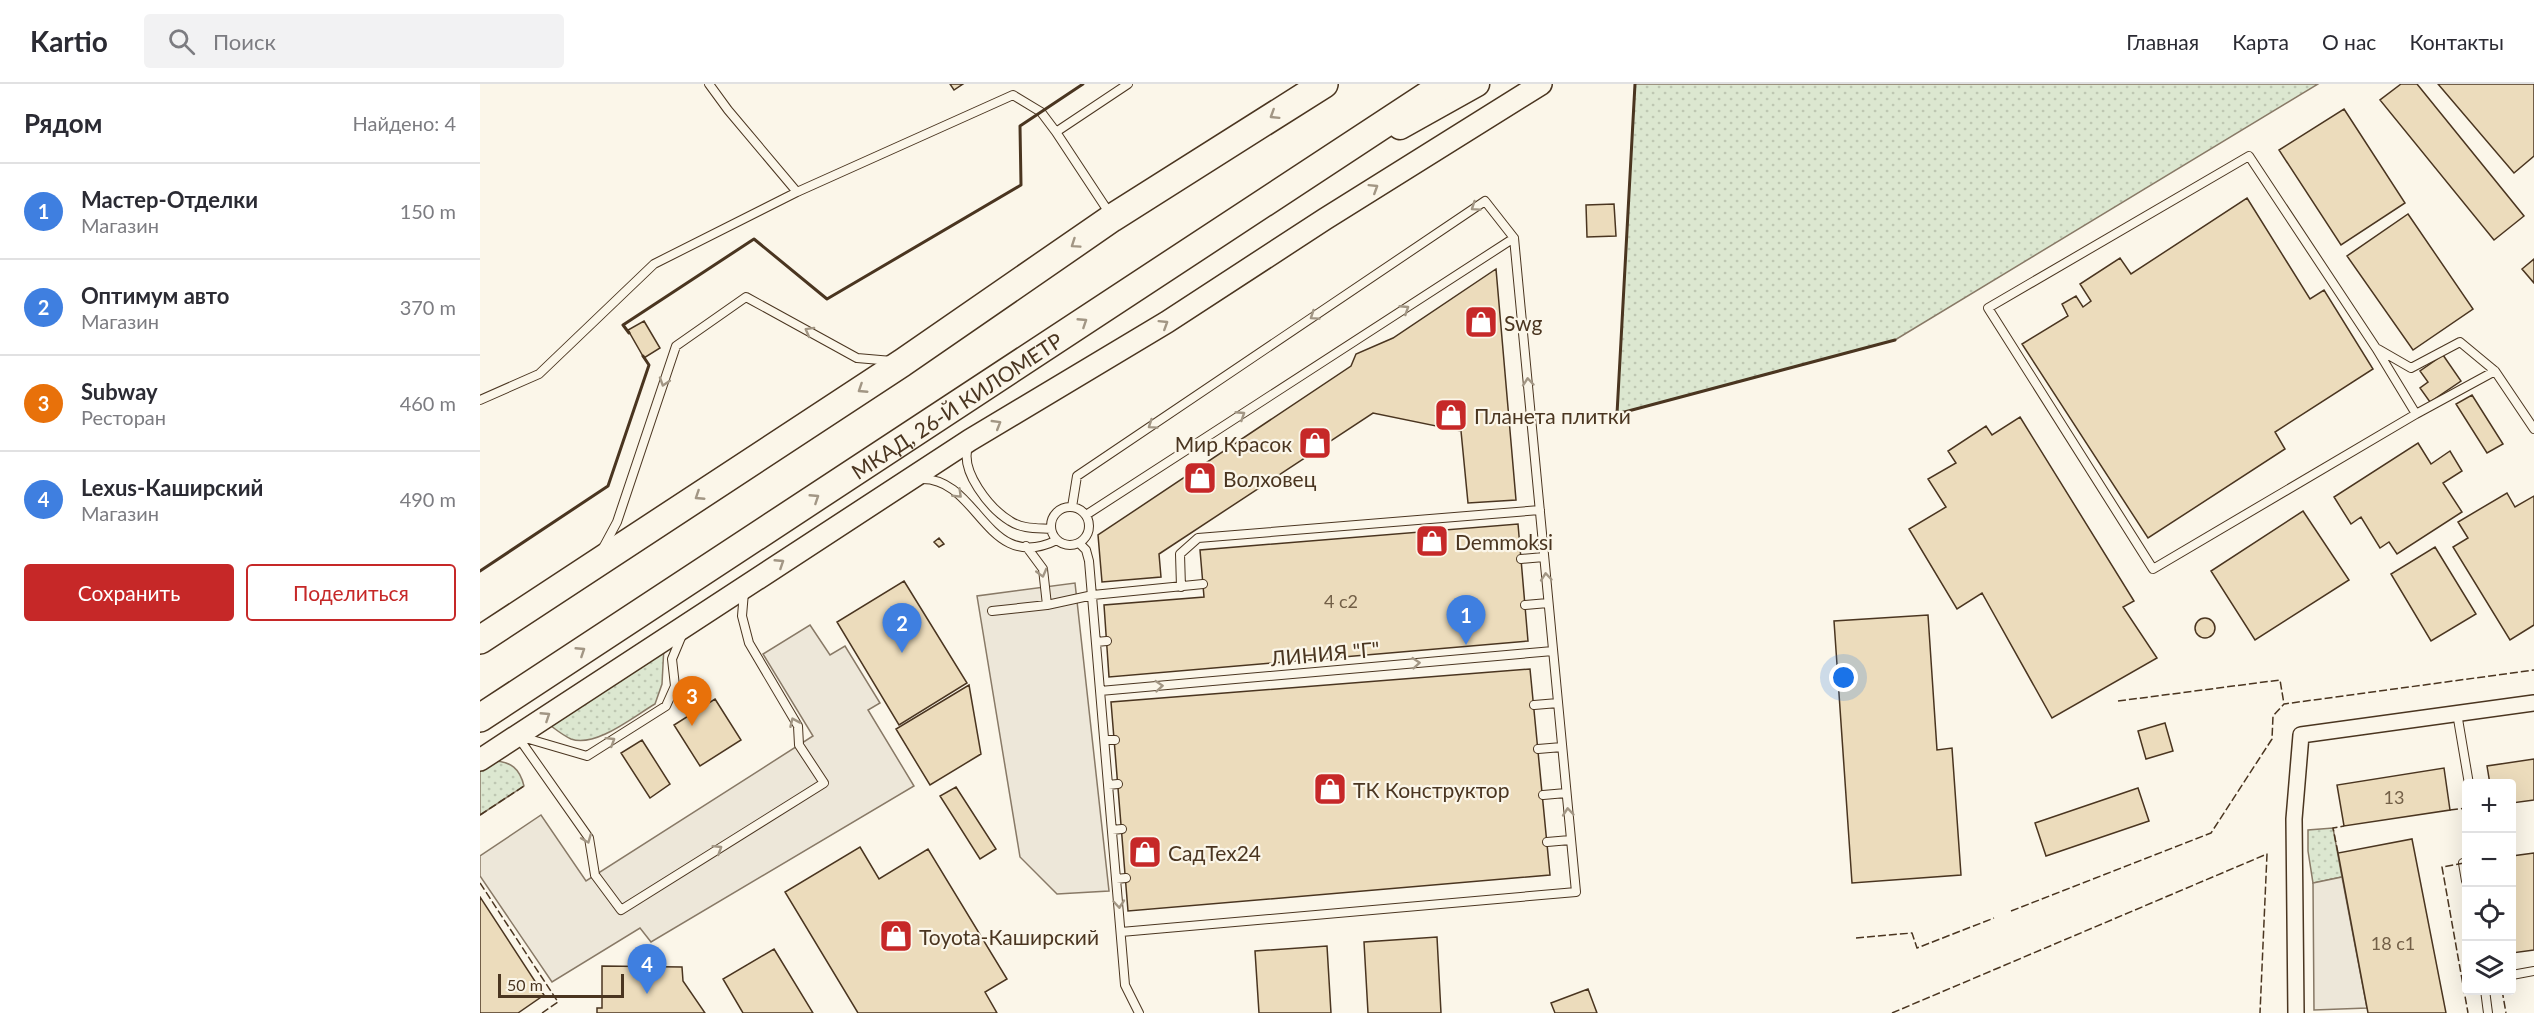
<!DOCTYPE html>
<html lang="ru">
<meta charset="utf-8">
<style>
body{margin:0;font-family:Lato,sans-serif;background:#f2f2f3;color:#2b2b33}
.controls{position:absolute;right:18px;bottom:18px;display:grid;overflow:hidden;border-radius:6px;box-shadow:0 6px 24px #0002}
.controls button{width:54px;height:54px;display:grid;place-items:center;padding:0;border:0;border-bottom:2px solid #e1e1e2;background:#fff;color:#2b2b33;font:30px sans-serif}
.scale{position:absolute;left:18px;bottom:15px;width:126px;box-sizing:border-box;padding-left:6px;border:3px solid #4a3520;border-top:0;font-size:16px;line-height:21px;white-space:nowrap;color:#4a3520;-webkit-text-stroke:4px #fbf6e9;paint-order:stroke}
.you{position:absolute;left:1364px;top:594px;width:21px;height:21px;margin:-15px;border:4px solid #fff;border-radius:50%;background:#1a73e8;box-shadow:0 0 0 9px #1a73e833}
.badge{display:grid;place-items:center;width:39px;height:39px;border-radius:50%;background:#c62828;color:#fff;font-size:20px;font-weight:700}
.pin{position:absolute;translate:-50% -50px;filter:drop-shadow(0 2px 3px #0008)}
.pin::after{content:'';position:absolute;top:32px;width:21px;height:18px;background:inherit;clip-path:polygon(0 0,100% 0,50% 100%)}
.list{margin:0;padding:0;list-style:none}
h2{display:flex;justify-content:space-between;align-items:center;height:78px;margin:0;padding:0 24px;font-size:26px}
h2 small{font-size:20px;font-weight:400;color:#7c7c81}
.list li{display:grid;grid-template-columns:39px 1fr auto;gap:18px;align-items:center;box-sizing:border-box;height:96px;padding:0 24px;border-top:2px solid #e1e1e2}
.list b{display:block;font-size:22px;white-space:nowrap}
.list p{margin:0;font-size:20px;white-space:nowrap;color:#7c7c81}
.list em{font-size:20px;font-style:normal;color:#7c7c81}
.actions{display:flex;gap:12px;padding:18px 24px}
.actions a{flex:1;padding:14px 0;border:2px solid #c62828;border-radius:6px;text-align:center;font-size:21px;color:#c62828}
.actions .main{background:#c62828;color:#fff}
.icon{flex:none;width:33px;height:33px;fill:none;stroke:currentColor;stroke-width:2;stroke-linecap:round;stroke-linejoin:round}
.map{position:relative;flex:none;width:2054px;height:929px;overflow:hidden}
header{display:flex;align-items:center;gap:36px;box-sizing:border-box;height:84px;padding:0 30px;background:#fff;border-bottom:2px solid #e1e1e2}
header strong{font-size:28px}
nav{display:flex;gap:33px;margin-inline-start:auto;font-size:21px}
.search{width:420px;height:54px;background:#f2f2f3;display:flex;align-items:center;gap:15px;box-sizing:border-box;padding:0 21px;border-radius:6px;color:#7c7c81;font-size:22px}
main{display:flex}
aside{flex:1;background:#fff}
.map>svg:first-child{display:block}
</style>
<header>
<strong>Kartio</strong>
<div class="search"><svg class="icon" aria-label="search" viewBox="0 0 24 24"><circle cx="10" cy="10" r="6"/><path d="M15 15l6 6"/></svg>Поиск</div>
<nav><a>Главная</a><a>Карта</a><a>О нас</a><a>Контакты</a></nav>
</header>
<main>
<aside>
<h2>Рядом<small>Найдено: 4</small></h2>
<ul class="list">
<li><span class="badge" style="background:#3f7fe0">1</span><div><b>Мастер-Отделки</b><p>Магазин</p></div><em>150 m</em></li>
<li><span class="badge" style="background:#3f7fe0">2</span><div><b>Оптимум авто</b><p>Магазин</p></div><em>370 m</em></li>
<li><span class="badge" style="background:#e8710a">3</span><div><b>Subway</b><p>Ресторан</p></div><em>460 m</em></li>
<li><span class="badge" style="background:#3f7fe0">4</span><div><b>Lexus-Каширский</b><p>Магазин</p></div><em>490 m</em></li>
</ul>
<div class="actions"><a class="main">Сохранить</a><a>Поделиться</a></div>
</aside>
<div class="map">
<svg width="2054" height="929" viewBox="0 0 2054 929">
<defs>
<pattern id="green-dots" width="8" height="8" patternUnits="userSpaceOnUse" patternTransform="scale(1.5)"><rect width="8" height="8" fill="#dce7d0"/><path d="M2 2h.1M6 6h.1" fill="none" stroke="#bec7b2" stroke-width="1.8" stroke-linecap="round"/></pattern>
</defs>
<rect width="100%" height="100%" fill="#fbf6e9"/>
<path fill="url(#green-dots)" stroke="#887966" stroke-width="1.5" d="M1155,0H1838L1415,256L1137,330Z
M184,562L182,600L175,620C154,632 116,664 91,655C82,651 74,644 67,639Z
M13,677C31,677 40,685 44,702L0,731V686Z
M1853,744L1862,793L1833,799L1828,767V746Z"/>
<path fill="#ede7d9" stroke="#887966" stroke-width="1.5" d="M595,499L629,807L577,810L540,773L497,512Z
M330,541L350,571L365,562L400,619L388,626L434,702L171,858L160,844L72,898L0,792V772L61,731L106,797L333,652L283,570Z
M1862,793L1887,924L1834,926L1833,799Z"/>
<path fill="#ecdcbc" stroke="#4a3520" stroke-width="1.5" d="M470,0H483L474,6Z
M1921,0H1937L2044,132L2014,156L1900,16Z
M1958,0H2054V72L2034,89Z
M1864,25L1925,119L1861,161L1799,66Z
M1767,114L1830,215L1844,206L1893,285L1795,348L1805,365L1668,454L1542,260L1588,232L1582,220L1596,212L1603,223L1611,217L1600,200L1640,174L1651,190Z
M1134,120L1136,152L1107,153L1106,121Z
M1928,130L1993,225L1933,266L1867,172Z
M2054,175V199L2042,185Z
M1016,185L1036,416L988,419L981,347L893,329L679,470L681,493L622,498L618,451L871,282L876,270L913,254Z
M164,237L180,264L164,274L148,246Z
M1963,271L1981,297L1950,318L1940,304L1948,298L1940,287Z
M1992,311L2023,360L2007,369L1976,320Z
M1540,333L1654,517L1643,523L1677,574L1572,634L1502,509L1477,525L1429,445L1466,423L1448,395L1476,379L1468,367L1506,342L1512,351Z
M1938,359L1951,380L1970,367L1982,387L1963,399L1982,428L1917,470L1909,458L1900,464L1881,433L1871,440L1854,413Z
M2027,409L2035,423L2054,412V541L2030,556L1973,463L1988,454L1978,438Z
M1823,427L1869,496L1775,556L1731,487Z
M1038,440L1048,557L629,593L624,521L724,513L720,466Z
M459,454L464,460L459,463L454,458Z
M1955,463L1996,530L1951,557L1911,490Z
M424,497L487,599L419,641L357,538Z
M1448,531L1457,666L1472,664L1481,791L1372,799L1354,537Z
M1715 544a10 10 0 1 1 20 0a10 10 0 1 1-20 0Z
M1050,585L1070,791L648,827L631,618Z
M489,601L501,670L450,701L416,645Z
M235,615L261,656L220,682L194,641Z
M1685,639L1693,667L1666,675L1658,647Z
M162,656L190,700L170,714L141,669Z
M2054,675V716L2032,719V700H2010L2007,682Z
M1964,684L1970,726L1864,742L1857,701Z
M476,703L516,765L500,775L460,712Z
M1658,704L1669,737L1566,772L1555,739Z
M1932,755L1966,929H1888L1858,769Z
M380,763L399,795L448,765L527,895L505,908L517,929H378L305,808Z
M2054,769V866L2032,869V772Z
M0,813L64,911L38,929H0Z
M957,853L961,929H888L884,858Z
M847,862L851,929H779L775,867Z
M294,865L333,929H263L243,895Z
M122,882L202,883L203,897L225,929H117V924H122Z
M1108,905L1117,929H1075L1071,919Z"/>
<g fill="none" stroke-linecap="round" stroke-linejoin="round">
<g stroke="#4a3520" stroke-width="10">
<path id="lane" d="M229,0L248,26L317,108L533,11L561,28L576,48
M630,130L576,48L648,0
M1898,265L1931,284L1980,258L2015,287L2054,345
M0,316L59,290L174,180L317,108
M1936,330L1896,264L1769,72L1508,224L1673,485L1936,330L2015,287
M488,363C480,387 509,424 530,437C542,445 557,444 571,445
M441,395C499,393 506,491 577,456
M592,423L597,392L1005,117L1034,154L1096,808L641,848
M571 442a19 19 0 1 1 38 0a19 19 0 1 1-38 0Z
M606,431L1034,154
M599,459L606,466L609,477L645,901L659,929
M546,462L563,485L567,521
M123,464L137,438L196,262L266,213L377,274L412,277
M1041,475L1064,473
M701,503L700,470L718,454L1060,426
M1045,521L1068,519
M512,527L567,521L613,511L723,500
M616,558L627,557
M620,607L1073,567
M1054,621L1078,619
M1977,629L1989,700
M38,653L109,754L115,791L141,826L344,699L319,661L318,642L269,559L262,532L264,508
M42,653L107,672L186,622L195,602L192,575L202,551
M625,656H635
M1058,665L1082,663
M628,701L638,700
M1063,711L1086,709
M632,746L642,745
M1067,758L1090,756
M1983,779L1986,797
M636,795L646,794
M2032,891L2054,887
M2005,906L2008,929"/>
</g>
<g stroke="#4a3520" stroke-width="18">
<path id="street" d="M1816,929L1814,735L1821,651L2054,619"/>
</g>
<g stroke="#4a3520" stroke-width="24">
<path id="secondary" d="M0,676L490,356L687,238L845,135L1061,0"/>
</g>
<g stroke="#4a3520" stroke-width="27">
<path id="primary" d="M920,43L997,0"/>
</g>
<g stroke="#4a3520" stroke-width="30">
<g id="highway">
<path d="M0,556L422,279L632,134L844,0"/>
<path id="s1" d="M0,634L965,0"/>
</g>
</g>
<use href="#lane" stroke="#fbf6e9" stroke-width="8"/>
<use href="#street" stroke="#fbf6e9" stroke-width="15"/>
<use href="#secondary" stroke="#fbf6e9" stroke-width="21"/>
<use href="#primary" stroke="#fbf6e9" stroke-width="24"/>
<use href="#highway" stroke="#fbf6e9" stroke-width="27"/>
<path stroke="#4a3520" stroke-width="1.5" stroke-dasharray="8 3" stroke-linecap="butt" d="M1638,617L1800,596L1804,620
M1970,726L1986,724
M0,731L44,702
M1858,769L1853,744L1864,742
M1984,779L1962,783L1988,929
M0,799L78,918L62,929
M1531,827L1731,749L1792,655L1793,632L1804,620L2054,586
M1376,854L1432,849L1437,864L1514,834
M2022,906L2026,929
M1412,929L1787,770L1780,929"/>
<path stroke="#4a3520" stroke-width="3" d="M1155,0L1137,330L1415,256
M149,249L143,241L274,155L347,215L541,101L540,42L603,0
M0,487L128,402L169,281L163,272"/>
</g>
<defs><path id="oneway-chevron" d="M-2-3.5L2.5 0L-2 3.5" fill="none" stroke-width="1.6" stroke-linecap="round" stroke-linejoin="round" transform="scale(1.5)"/></defs>
<g stroke="#a29684">
<use href="#oneway-chevron" transform="translate(794 31) rotate(148)"/>
<use href="#oneway-chevron" transform="translate(894 104) rotate(-32)"/>
<use href="#oneway-chevron" transform="translate(995 123) rotate(146)"/>
<use href="#oneway-chevron" transform="translate(595 160) rotate(146)"/>
<use href="#oneway-chevron" transform="translate(925 225) rotate(-33)"/>
<use href="#oneway-chevron" transform="translate(834 232) rotate(146)"/>
<use href="#oneway-chevron" transform="translate(603 238) rotate(-33)"/>
<use href="#oneway-chevron" transform="translate(684 240) rotate(-32)"/>
<use href="#oneway-chevron" transform="translate(329 247) rotate(-151)"/>
<use href="#oneway-chevron" transform="translate(184 298) rotate(108)"/>
<use href="#oneway-chevron" transform="translate(1048 298) rotate(-95)"/>
<use href="#oneway-chevron" transform="translate(382 305) rotate(147)"/>
<use href="#oneway-chevron" transform="translate(761 331) rotate(-33)"/>
<use href="#oneway-chevron" transform="translate(517 340) rotate(-31)"/>
<use href="#oneway-chevron" transform="translate(672 341) rotate(146)"/>
<use href="#oneway-chevron" transform="translate(478 410) rotate(44)"/>
<use href="#oneway-chevron" transform="translate(219 412) rotate(147)"/>
<use href="#oneway-chevron" transform="translate(335 414) rotate(-33)"/>
<use href="#oneway-chevron" transform="translate(300 479) rotate(-33)"/>
<use href="#oneway-chevron" transform="translate(562 489) rotate(75)"/>
<use href="#oneway-chevron" transform="translate(1066 493) rotate(-95)"/>
<use href="#oneway-chevron" transform="translate(101 567) rotate(-33)"/>
<use href="#oneway-chevron" transform="translate(936 579) rotate(-5)"/>
<use href="#oneway-chevron" transform="translate(679 602) rotate(-5)"/>
<use href="#oneway-chevron" transform="translate(66 632) rotate(-33)"/>
<use href="#oneway-chevron" transform="translate(314 638) rotate(-114)"/>
<use href="#oneway-chevron" transform="translate(131 657) rotate(-32)"/>
<use href="#oneway-chevron" transform="translate(1088 728) rotate(-95)"/>
<use href="#oneway-chevron" transform="translate(107 755) rotate(68)"/>
<use href="#oneway-chevron" transform="translate(238 765) rotate(-32)"/>
<use href="#oneway-chevron" transform="translate(639 820) rotate(85)"/>
</g>
<defs>
<g id="shop-square" transform="scale(1.725)"><rect x="-9" y="-9" width="18" height="18" rx="4" fill="#c62828" stroke="#fbf6e9"/><path d="M-5-2.5h2.3a2.7 3.5 0 0 1 5.4 0H5L5.5 6h-11ZM-1.5-2.5h3a1.5 2.3 0 0 0-3 0Z" fill="#fff"/></g>
</defs>
<g fill-rule="evenodd">
<use href="#shop-square" x="1001" y="238"/>
<use href="#shop-square" x="971" y="331"/>
<use href="#shop-square" x="835" y="359"/>
<use href="#shop-square" x="720" y="394"/>
<use href="#shop-square" x="952" y="457"/>
<use href="#shop-square" x="850" y="705"/>
<use href="#shop-square" x="665" y="768"/>
<use href="#shop-square" x="416" y="852"/>
</g>
<g text-anchor="middle" dominant-baseline="central" stroke-width="4.5" stroke-linejoin="round" paint-order="stroke">
<g font-size="18" fill="#725f47">
<text x="861" y="517">4 с2</text>
<text x="1914" y="713">13</text>
<text x="1913" y="859">18 с1</text>
</g>
<g font-size="21" fill="#4a3520" stroke="#fbf6e9" text-anchor="start">
<text x="1024" y="238">Swg</text>
<text x="994" y="331">Планета плитки</text>
<text x="812" y="359" text-anchor="end">Мир Красок</text>
<text x="743" y="394">Волховец</text>
<text x="975" y="457">Demmoksi</text>
<text x="873" y="705">ТК Конструктор</text>
<text x="688" y="768">СадТех24</text>
<text x="439" y="852">Toyota-Каширский</text>
</g>
<g font-size="21" fill="#4a3520" stroke="#fbf6e9">
<text stroke="none"><textPath href="#s1" startOffset="570">МКАД, 26-Й КИЛОМЕТР</textPath></text>
<text transform="translate(845 569) rotate(-5)">ЛИНИЯ "Г"</text>
</g>
</g>
</svg>
<div class="controls">
<button>+</button>
<button>−</button>
<button><svg class="icon" aria-label="locate" viewBox="0 0 24 24"><circle cx="12" cy="12" r="6"/><path d="M12 2v4M12 18v4M2 12h4M18 12h4"/></svg></button>
<button><svg class="icon" aria-label="layers" viewBox="0 0 24 24"><path d="M12 4l9 5-9 5-9-5zM3 14l9 5 9-5"/></svg></button>
</div>
<div class="scale">50 m</div>
<div class="you"></div>
<div class="pin badge" style="left:986px;top:561px;background:#3f7fe0">1</div>
<div class="pin badge" style="left:422px;top:569px;background:#3f7fe0">2</div>
<div class="pin badge" style="left:212px;top:642px;background:#e8710a">3</div>
<div class="pin badge" style="left:167px;top:910px;background:#3f7fe0">4</div>
</div>
</main>
